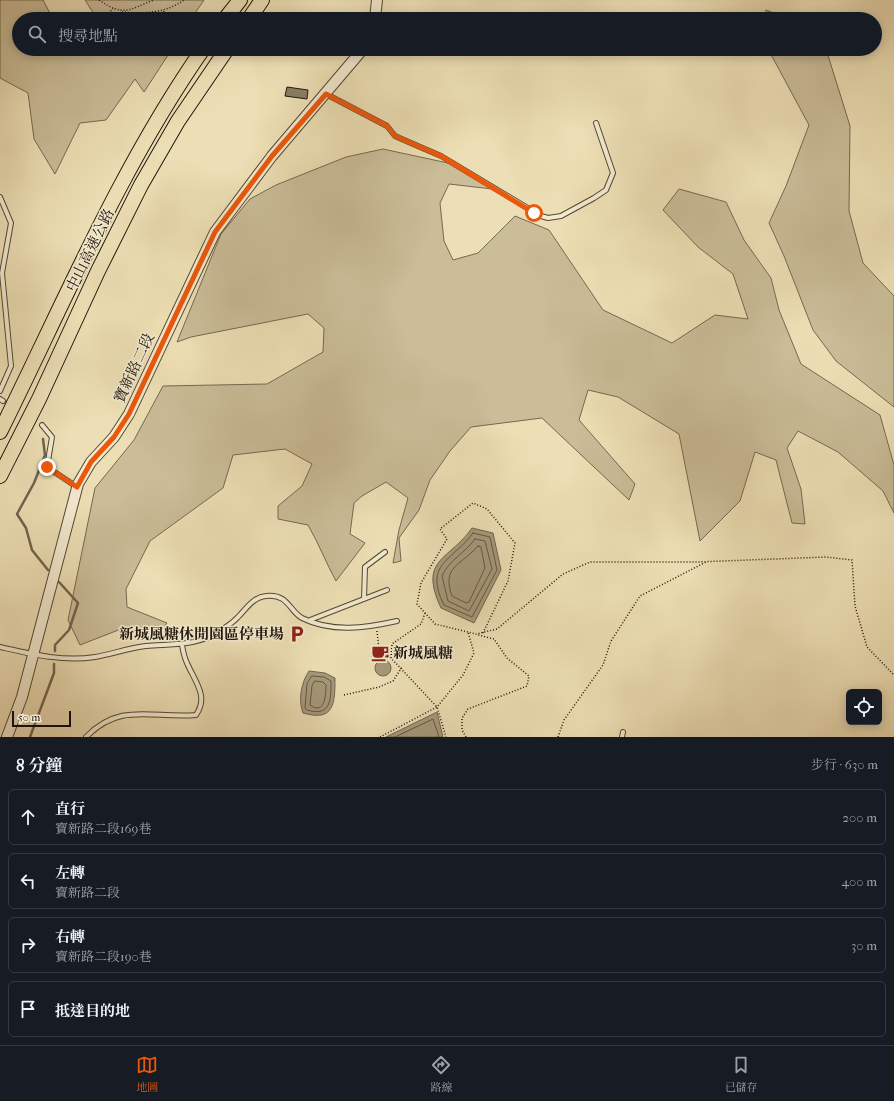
<!DOCTYPE html>
<html lang="zh-TW">
<meta charset="utf-8">
<style>
body{margin:0;font-family:"IM FELL French Canon","Noto Serif TC",serif;background:#242831;color:#f1f3f6}
.controls{position:absolute;right:12px;bottom:12px;display:grid;overflow:hidden;border-radius:6px;box-shadow:0 2px 10px #0003}
.controls button{width:36px;height:36px;display:grid;place-items:center;padding:0;border:0;border-bottom:1px solid #363941;background:#171b24;color:#f1f3f6;font:20px sans-serif}
.scale{position:absolute;left:12px;bottom:10px;width:59px;box-sizing:border-box;padding-left:4px;border:2px solid #1d150c;border-top:0;font-size:11px;line-height:14px;white-space:nowrap;color:#1d150c;-webkit-text-stroke:3px #f3eacf;paint-order:stroke}
.stop{position:absolute;width:12px;height:12px;margin:-9px;border:3px solid #ea580c;border-radius:50%;background:#fff}
.stop.end{background:#ea580c;border-color:#fff;box-shadow:0 1px 4px #0008}
.list{margin:0;padding:0;list-style:none}
h2{display:flex;justify-content:space-between;align-items:center;height:52px;margin:0;padding:0 16px;font-size:17px}
h2 small{font-size:13px;font-weight:400;color:#9ea1a6}
.list li{display:grid;grid-template-columns:26px 1fr auto;gap:12px;align-items:center;box-sizing:border-box;height:56px;margin:0 8px 8px;padding:0 8px;border:1px solid #363941;border-radius:6px}
.list b{display:block;font-size:15px;white-space:nowrap}
.list p{margin:0;font-size:13px;white-space:nowrap;color:#9ea1a6}
.list em{font-size:13px;font-style:normal;color:#9ea1a6}
.icon{flex:none;width:22px;height:22px;fill:none;stroke:currentColor;stroke-width:2;stroke-linecap:round;stroke-linejoin:round}
.map{position:relative;flex:none;width:894px;height:737px;overflow:hidden}
.search{position:absolute;background:#171b24;box-shadow:0 2px 10px #0003;left:12px;right:12px;top:12px;height:44px;display:flex;align-items:center;gap:10px;box-sizing:border-box;padding:0 14px;border-radius:22px;color:#9ea1a6;font-size:15px}
.sheet{height:308px;background:#171b24}
nav{display:flex;justify-content:space-around;align-items:center;box-sizing:border-box;height:56px;border-top:1px solid #363941;background:#171b24;font-size:11px;color:#9ea1a6}
nav a{display:grid;justify-items:center;gap:2px}
nav .on{color:#ea580c}
.map>svg:first-child{display:block}
</style>
<div class="map">
<svg width="894" height="737" viewBox="0 0 894 737">
<rect width="100%" height="100%" fill="#eddfb5"/>
<filter id="stains"><feTurbulence type="fractalNoise" baseFrequency=".005" numOctaves="4"/><feColorMatrix values="0 0 0 0 .2 0 0 0 0 .09 0 0 0 0 .02 0 0 0 .5 -.17"/></filter>
<radialGradient id="worn" r=".72"><stop offset=".6" stop-color="#630" stop-opacity="0"/><stop offset="1" stop-color="#630" stop-opacity=".3"/></radialGradient>
<path fill="#cabd98" stroke="#746952" d="M0,0H43L53,19H19V49H172L144,92L135,79L106,120L80,123L55,174L34,139L28,93L0,78Z
M85,0H204L191,19H97Z
M766,10L789,19H765Z
M768,49H826L850,126L849,211L863,263L894,296V407L836,361L813,330L784,256L769,223L786,186L809,125Z
M383,149L448,163L492,189L449,184L440,203L444,241L453,260L478,253L515,216L549,230L603,310L672,343L715,315L748,319L733,274L698,247L663,210L679,189L726,202L744,240L771,278L779,310L801,364L880,415L894,465V513L883,491L838,452L798,431L787,448L801,489L805,524L792,523L776,460L755,452L740,501L700,541L679,434L618,397L588,390L579,420L635,484L629,500L542,418L471,427L450,451L430,480L419,510L399,538L401,561L393,563L399,530L408,498L386,482L362,496L354,503L350,534L365,543L336,581C326,563 319,544 308,525L278,519V506L302,486L312,464L285,449L233,455L223,488L150,541L126,589L127,607L167,623L162,630L121,629L80,645L68,620L95,488L134,440L163,386L267,384L323,352L324,328L308,314L191,337L177,342L221,234L250,199L276,185L346,157Z"/>
<path fill="#a69a7c" stroke="#6f654f" d="M472,528L493,533L501,570L474,623L441,608C418,558 449,561 472,528Z
M375 668a8 8 0 1 1 16 0a8 8 0 1 1-16 0Z
M309,671L325,673L335,678C335,704 334,722 303,713C298,700 301,683 309,671Z
M437,712L443,737H386Z"/>
<g fill="none" stroke-linecap="round" stroke-linejoin="round">
<path stroke="#625844" stroke-width="1" d="M473,533L490,537L497,570L472,617L444,605C423,563 453,561 473,533Z
M475,539L485,541L492,569L469,611L448,601L442,576C449,560 465,553 475,539Z
M478,546L481,547L485,568L469,602L466,603L452,596C441,566 462,565 478,546Z
M312,676L324,677L331,681C331,700 331,717 307,710L305,708L307,684Z
M315,681L323,682L326,685C326,694 325,716 310,705L312,686Z
M395,737L433,719L439,737"/>
<path stroke="#6f654f" stroke-width="2.5" d="M43,439L45,455L34,483L17,514L26,528L32,550L48,570
M55,651V645L69,630L78,603L59,582
M30,737L54,673V664"/>
</g>
<path fill="#897e64" stroke="#1d150c" d="M287,87L308,90L307,99L285,96Z
M372,649H388V657H372Z"/>
<g fill="none" stroke-linecap="round" stroke-linejoin="round">
<g stroke="#514836" stroke-width="6">
<path id="service" d="M326,94L387,126L395,136L404,140L441,156L541,216L548,218L561,216L594,198L606,190L613,173L596,123
M0,197L11,223L2,273L11,366L0,391
M0,399L3,401
M42,425L52,437L47,467L77,487
M364,599L365,567L385,552
M310,620L387,590
M0,647C31,654 63,662 95,657C112,654 129,648 146,646C168,644 190,646 211,636C220,631 231,625 238,617C246,609 253,597 266,596C288,593 290,612 302,618C332,633 366,628 397,621
M86,737C121,701 153,719 196,715C209,696 195,682 187,663C184,657 183,651 182,645
M622,737L623,732"/>
</g>
<g stroke="#514836" stroke-width="12">
<path id="tertiary" d="M375,19L377,0
M7,737L22,697L78,484L91,462L114,437L129,414L215,232L272,156L363,49"/>
</g>
<g stroke="#1d150c" stroke-width="16">
<path id="motorway" d="M225,19L240,0
M249,19L262,0
M0,432C64,303 120,168 203,49
M0,476L39,399L98,271L141,185L178,121L227,49"/>
</g>
<path stroke="#1d150c" stroke-width="1.5" stroke-dasharray="1 2" stroke-linecap="butt" d="M99,0C124,17 128,10 154,0
M113,8L110,12L113,19
M122,12C144,14 166,13 184,0
M158,19L164,11
M134,49H142
M425,613L421,624L392,644L391,658L437,707L446,737
M377,631L379,649
M483,633L508,581L515,543L487,509L473,503L440,529L447,539L421,583L417,604L435,624L476,634L497,629L563,574L590,562H697L826,557L852,560L855,606L867,647L894,675
M344,695L379,687L393,681L402,667
M380,737L437,707L463,675L474,653L468,632
M466,737L462,730V718L468,709L527,686L529,676L507,658L494,639L478,635
M558,737L564,720L603,665L611,641L640,596L706,562"/>
<use href="#service" stroke="#f3eacf" stroke-width="4"/>
<use href="#tertiary" stroke="#f3eacf" stroke-width="10"/>
<use href="#motorway" stroke="#eddfb5" stroke-width="14"/>
</g>
<g fill="none" stroke-linecap="round" stroke-linejoin="round">
<path stroke="#ea580c" stroke-width="5" d="M47,467L77,487L91,462L114,437L129,414L215,232L272,156L326,94L387,126L395,136L404,140L441,156L534,213"/>
</g>
<defs>
<g id="parking-bare" transform="scale(1.38)"><path d="M-3.5-5.5H1a3.5 3.5 0 0 1 0 7H-1V5.5H-3.5ZM-1-3.4V-.6H.8a1.4 1.4 0 0 0 0-2.8Z" fill="#8f2418" stroke="#f3eacf" stroke-width="2.5" paint-order="stroke"/></g>
<g id="cafe-bare" transform="scale(1.38)"><path d="M-5.5-4.5H6V0H3Q3 3.5 0 3.5H-2.5Q-5.5 3.5-5.5 0ZM3-3.2v2h1.7v-2ZM-6 4.5H4V6H-6Z" fill="#8f2418" stroke="#f3eacf" stroke-width="2.5" paint-order="stroke"/></g>
</defs>
<g fill-rule="evenodd">
<use href="#parking-bare" x="297" y="634"/>
<use href="#cafe-bare" x="380" y="653"/>
</g>
<g text-anchor="middle" dominant-baseline="central" stroke-width="3" stroke-linejoin="round" paint-order="stroke">
<g font-size="15" fill="#1d150c" stroke="#f3eacf">
<text transform="translate(90 250) rotate(-64)">中山高速公路</text>
<text transform="translate(134 368) rotate(-65)">寶新路二段</text>
</g>
<g font-size="15" font-weight="bold" fill="#1d150c" stroke="#f3eacf" text-anchor="end">
<text x="284" y="634">新城風糖休閒園區停車場</text>
<text x="393" y="653" text-anchor="start">新城風糖</text>
</g>
</g>
<rect width="100%" height="100%" filter="url(#stains)"/>
<rect width="100%" height="100%" fill="url(#worn)"/>
</svg>
<div class="controls">
<button><svg class="icon" aria-label="locate" viewBox="0 0 24 24"><circle cx="12" cy="12" r="6"/><path d="M12 2v4M12 18v4M2 12h4M18 12h4"/></svg></button>
</div>
<div class="scale">50 m</div>
<div class="stop" style="left:534px;top:213px"></div>
<div class="stop end" style="left:47px;top:467px"></div>
<div class="search"><svg class="icon" aria-label="search" viewBox="0 0 24 24"><circle cx="10" cy="10" r="6"/><path d="M15 15l6 6"/></svg>搜尋地點</div>
</div>
<section class="sheet">
<h2>8 分鐘<small>步行 · 630 m</small></h2>
<ul class="list">
<li><svg class="icon" aria-label="ahead" viewBox="0 0 24 24"><path d="M12 20V5M6 11l6-6 6 6"/></svg><div><b>直行</b><p>寶新路二段169巷</p></div><em>200 m</em></li>
<li><svg class="icon" aria-label="left" viewBox="0 0 24 24"><path d="M17 20v-9H6M10 6l-5 5 5 5"/></svg><div><b>左轉</b><p>寶新路二段</p></div><em>400 m</em></li>
<li><svg class="icon" aria-label="right" viewBox="0 0 24 24"><path d="M7 20v-9h11M14 6l5 5-5 5"/></svg><div><b>右轉</b><p>寶新路二段190巷</p></div><em>30 m</em></li>
<li><svg class="icon" aria-label="arrive" viewBox="0 0 24 24"><path d="M6 21V4h12l-3 4 3 4H6"/></svg><div><b>抵達目的地</b></div></li>
</ul>
</section>
<nav>
<a class="on"><svg class="icon" aria-label="map" viewBox="0 0 24 24"><path d="M3 6l6-2 6 2 6-2v14l-6 2-6-2-6 2zM9 4v14M15 6v14"/></svg>地圖</a>
<a><svg class="icon" aria-label="directions" viewBox="0 0 24 24"><path d="M12 3l9 9-9 9-9-9zM9 14v-3h6M13 9l2 2-2 2"/></svg>路線</a>
<a><svg class="icon" aria-label="saved" viewBox="0 0 24 24"><path d="M7 4h10v16l-5-4-5 4z"/></svg>已儲存</a>
</nav>
